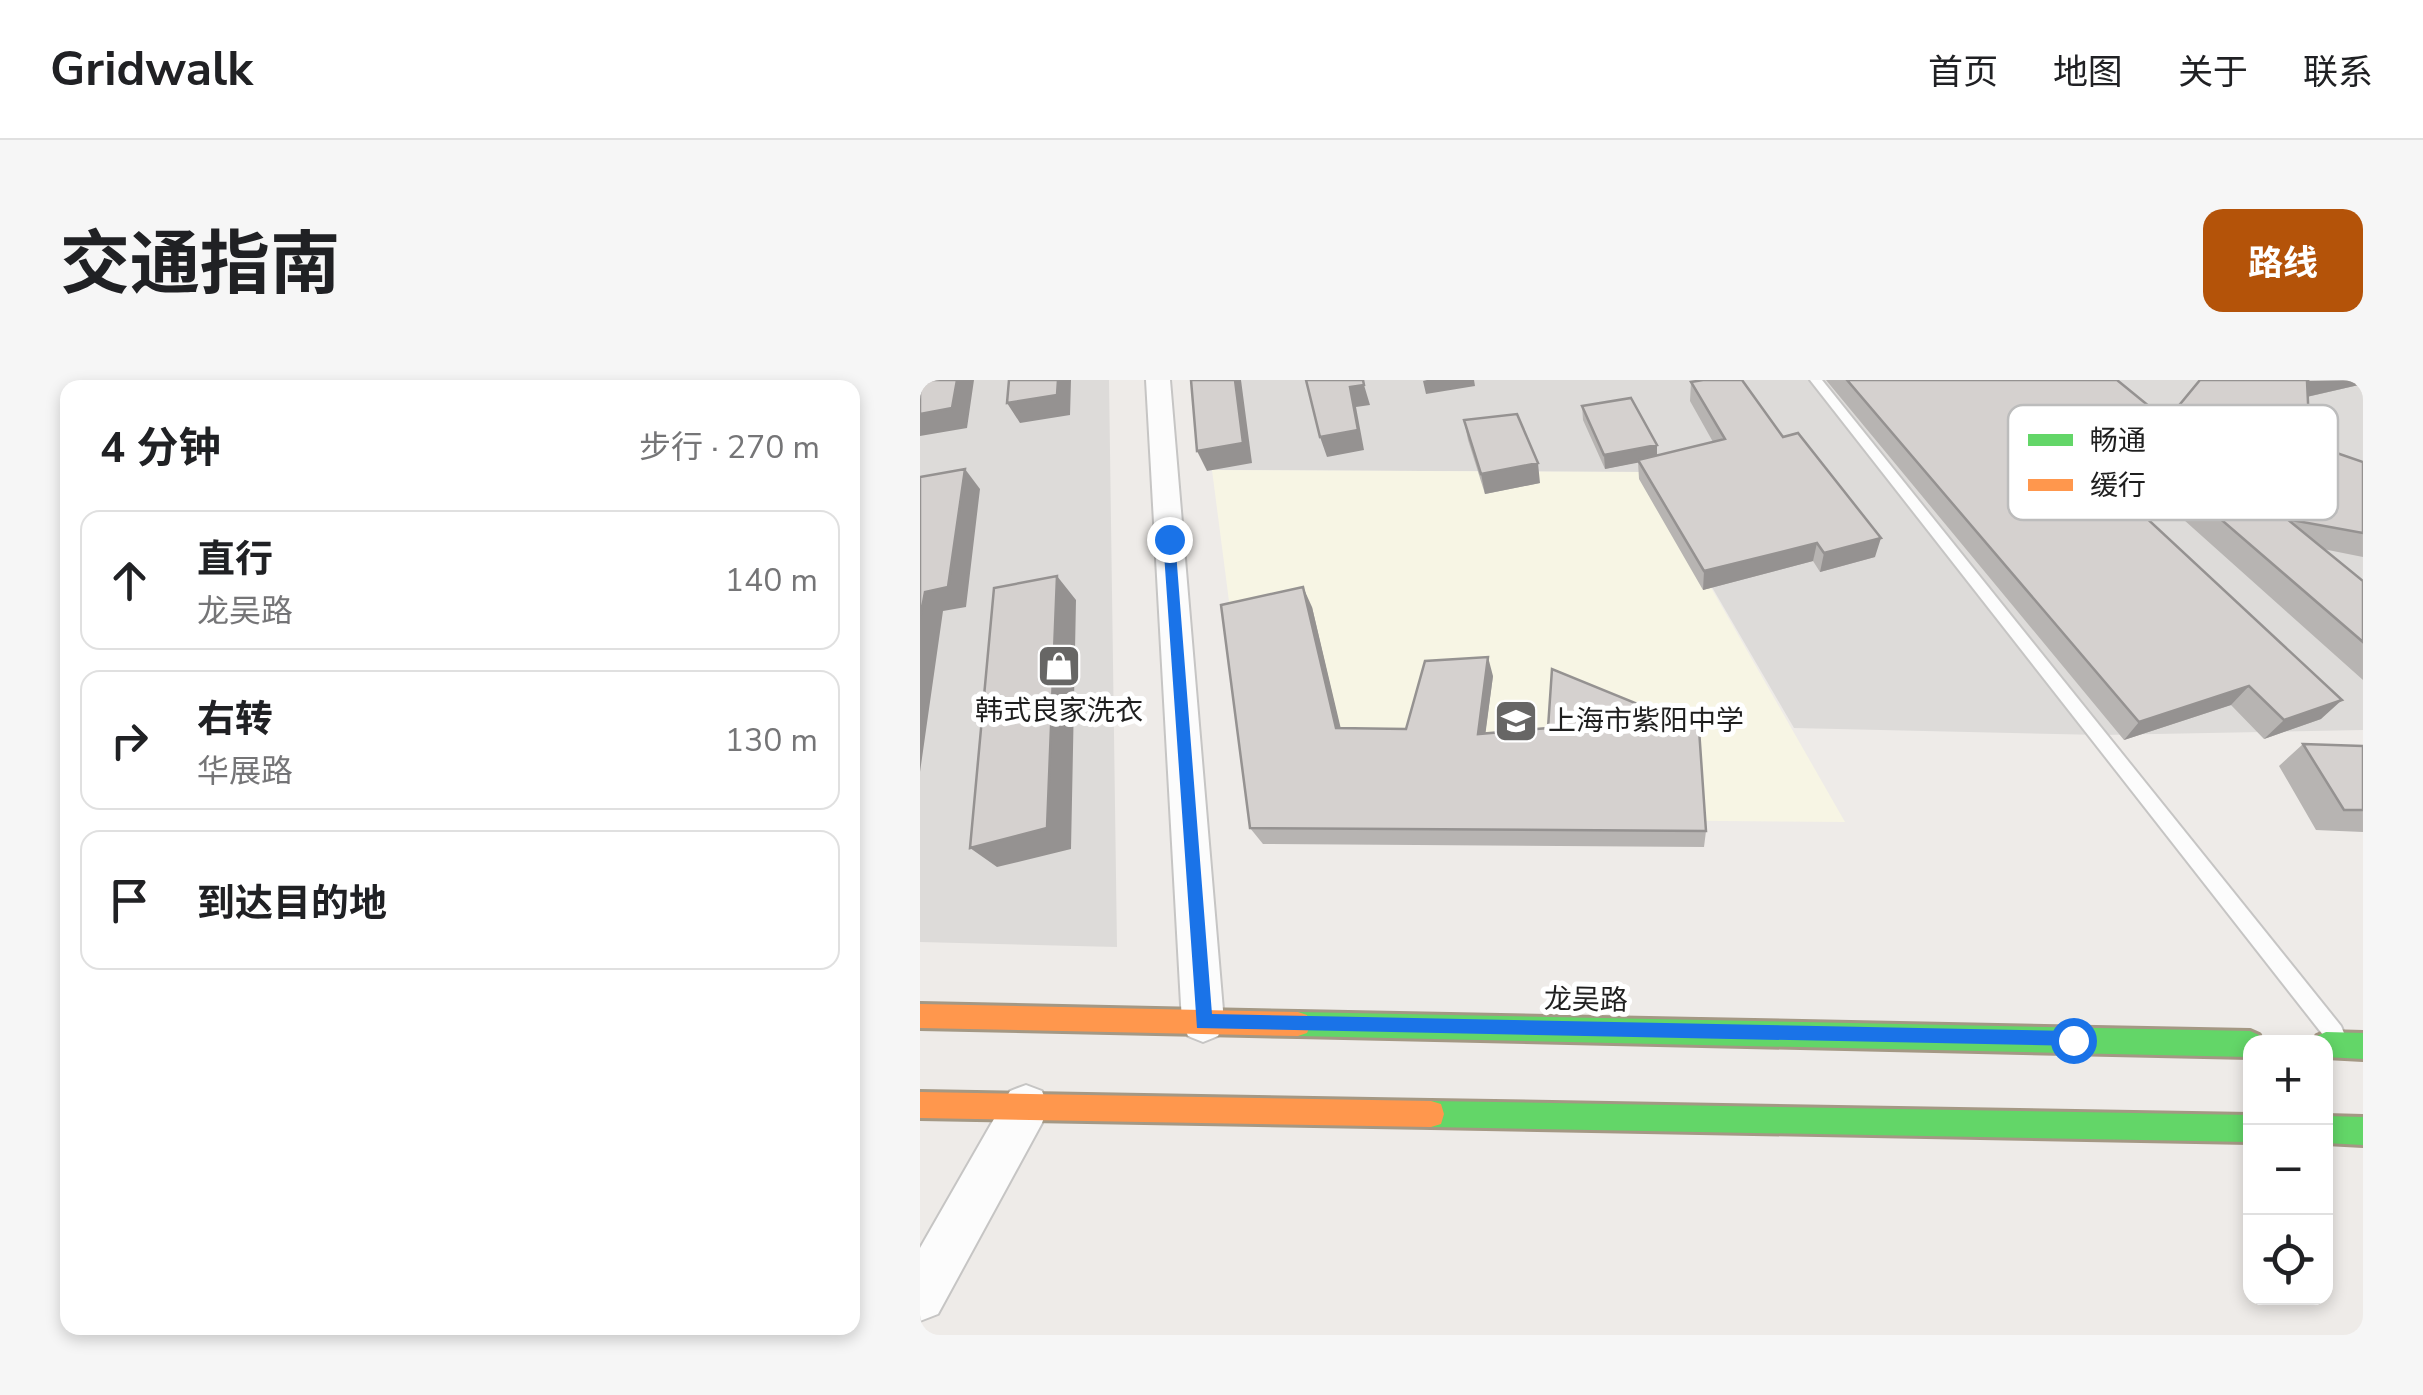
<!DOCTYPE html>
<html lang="zh">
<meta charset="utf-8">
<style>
body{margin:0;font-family:"Nunito Sans","Noto Sans SC",sans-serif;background:#f6f6f6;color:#202124}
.controls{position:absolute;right:30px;bottom:30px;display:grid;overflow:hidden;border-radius:20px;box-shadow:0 5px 15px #0003}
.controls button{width:90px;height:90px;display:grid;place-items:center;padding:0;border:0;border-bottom:2px solid #e0e0e0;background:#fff;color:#202124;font:50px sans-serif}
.stop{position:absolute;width:30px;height:30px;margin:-22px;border:8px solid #1a73e8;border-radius:50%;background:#fff}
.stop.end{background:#1a73e8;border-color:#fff;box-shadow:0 2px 10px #0008}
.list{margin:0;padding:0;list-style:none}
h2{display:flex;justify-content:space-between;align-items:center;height:130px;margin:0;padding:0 40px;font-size:42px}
h2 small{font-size:32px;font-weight:400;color:#757577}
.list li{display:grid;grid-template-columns:65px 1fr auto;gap:30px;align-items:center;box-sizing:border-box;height:140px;margin:0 20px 20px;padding:0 20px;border:2px solid #e0e0e0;border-radius:20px}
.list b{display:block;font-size:38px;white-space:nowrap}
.list p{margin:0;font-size:32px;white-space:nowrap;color:#757577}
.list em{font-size:32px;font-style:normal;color:#757577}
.icon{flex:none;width:55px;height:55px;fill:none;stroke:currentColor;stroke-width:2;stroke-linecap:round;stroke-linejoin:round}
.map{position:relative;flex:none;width:1443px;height:955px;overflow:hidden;border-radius:20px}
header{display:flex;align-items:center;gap:60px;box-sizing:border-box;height:140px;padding:0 50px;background:#fff;border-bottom:2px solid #e0e0e0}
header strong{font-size:48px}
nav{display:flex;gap:55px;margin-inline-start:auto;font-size:35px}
.intro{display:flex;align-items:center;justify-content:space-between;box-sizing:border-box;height:240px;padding:0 60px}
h1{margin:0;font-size:70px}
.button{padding:25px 45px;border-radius:20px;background:#b45309;color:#fff;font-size:35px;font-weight:700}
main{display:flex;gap:60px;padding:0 60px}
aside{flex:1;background:#fff;border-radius:20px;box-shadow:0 5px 15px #0003}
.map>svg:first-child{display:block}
</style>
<header>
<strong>Gridwalk</strong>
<nav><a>首页</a><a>地图</a><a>关于</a><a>联系</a></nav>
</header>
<div class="intro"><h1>交通指南</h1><a class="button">路线</a></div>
<main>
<aside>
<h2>4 分钟<small>步行 · 270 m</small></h2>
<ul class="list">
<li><svg class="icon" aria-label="ahead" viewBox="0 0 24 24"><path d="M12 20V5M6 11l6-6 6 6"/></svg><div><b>直行</b><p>龙吴路</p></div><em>140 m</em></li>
<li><svg class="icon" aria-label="right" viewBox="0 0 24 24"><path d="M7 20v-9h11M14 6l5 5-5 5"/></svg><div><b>右转</b><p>华展路</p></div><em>130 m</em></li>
<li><svg class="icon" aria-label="arrive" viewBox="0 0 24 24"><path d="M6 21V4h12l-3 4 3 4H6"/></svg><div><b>到达目的地</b></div></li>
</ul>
</aside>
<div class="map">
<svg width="1443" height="955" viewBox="0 0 1443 955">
<rect width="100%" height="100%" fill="#eeebe8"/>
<path fill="#dddbd9" d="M0,0H189L197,567L0,562Z
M274,0H1443V350L1182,355L874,348L725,92L292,90Z"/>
<path fill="#f7f5e4" d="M292,90L725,92L925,442L337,437Z"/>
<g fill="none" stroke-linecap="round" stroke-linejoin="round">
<g stroke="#c6c5c4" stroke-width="4">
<path id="lane" d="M890,0H902L1421,646L1424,653L1421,660L1414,663L1407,660Z"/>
</g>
<g stroke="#c6c5c4" stroke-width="4">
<path id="street" d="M226,0H250L304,642L298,656L283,662L268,656L262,642Z
M106,705L122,711L128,727L122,743L18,934L0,941V868L90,711Z"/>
</g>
<g stroke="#a49884" stroke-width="6">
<path id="fast" d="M378,632L1330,651L1339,655L1342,662H1330V677L378,656L369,653L365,644L369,635Z
M1406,652L1443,653V679L1406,677V662H1394L1397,656Z
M511,721L1330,735V762L511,747L501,744L498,734L501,724Z
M1406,736L1443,737V765L1406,763Z"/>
</g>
<g stroke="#a49884" stroke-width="6">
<path id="slow" d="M0,624L378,632L387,635L391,644L387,653L378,656L0,648Z
M0,712L511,721L521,724L524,734L521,744L511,747L0,738Z"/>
</g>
<use href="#lane" fill="#fcfcfc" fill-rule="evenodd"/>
<use href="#street" fill="#fcfcfc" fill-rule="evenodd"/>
<use href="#fast" fill="#63d668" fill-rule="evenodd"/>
<use href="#slow" fill="#ff974d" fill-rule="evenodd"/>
</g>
<path fill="#b7b4b2" d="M906,0H1197L1247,41L1443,0V4L1387,17L1390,65L1375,85L1279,67L1364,136L1392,90L1408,70L1443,82V177L1403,169L1443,201V300L1226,106L1210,123L1401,339L1344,359L1311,325L1204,360Z
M771,2L863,57L955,177L900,192L893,181L783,210L719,99L718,82L685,89L663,40L662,26L737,75L793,62L770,21Z
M544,40L620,103L565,114L548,60Z
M392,227L420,348L486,349L573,296L565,354L786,451L784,467L343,464L330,448Z
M1383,364L1443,366V452L1396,450L1359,386Z"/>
<path fill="#959291" d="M37,0H54L47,48L0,56V34Z
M138,0H151L150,35L100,43L87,23Z
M315,0H321L332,83L287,91L277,71Z
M507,0H554L555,6L506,14L503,1Z
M1443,0V4L1373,20L1387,1Z
M444,5L450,25L436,27L444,70L407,77L400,57L430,7Z
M737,65V79L685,89L684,75Z
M618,83L620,103L565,114L561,94Z
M1238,85L1226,106L1194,140L1206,119Z
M45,89L60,109L46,227L23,231L0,392V239L5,212Z
M961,158L955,177L900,192L904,173Z
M897,163L893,181L783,210L784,191Z
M137,196L156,220L151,469L77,487L50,468Z
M383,207L392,227L425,366L416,348Z
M568,277L573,296L563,372L558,354Z
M1329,306L1311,325L1204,360L1219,342Z
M1422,320L1401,339L1344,359L1364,340Z"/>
<path fill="#d5d1cf" stroke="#959291" stroke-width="2.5" d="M0,0H37L32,28L0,34Z
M89,0H138L137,15L87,23Z
M271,0H315L323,63L277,71Z
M386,0H443L444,5L430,7L438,50L400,57Z
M783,0H822L863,57L878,53L961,158L904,173L897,163L784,191L718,80L805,59L771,2Z
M927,0H1197L1443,201V262L1238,85L1206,119L1422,320L1364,340L1329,306L1219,342Z
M1280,0H1389L1387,1L1390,65L1247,40Z
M711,18L737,65L684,75L662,26Z
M597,34L618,83L561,94L544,40Z
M1408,70L1443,82V153L1366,139Z
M45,89L28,207L5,212L0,239V97Z
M137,196L127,448L50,468L74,208Z
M383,207L416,348L486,349L505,281L568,277L558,354L628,348L632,289L779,349L786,451L330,448L301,225Z
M1383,364L1443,366V430H1424Z"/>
<path fill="#1a73e8" d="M249,155L255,159L292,634L1153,651L1163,660L1160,666L277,648L243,159Z"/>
<defs>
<g id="shop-square" transform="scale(2.25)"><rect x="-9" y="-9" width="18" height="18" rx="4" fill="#676665" stroke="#fff"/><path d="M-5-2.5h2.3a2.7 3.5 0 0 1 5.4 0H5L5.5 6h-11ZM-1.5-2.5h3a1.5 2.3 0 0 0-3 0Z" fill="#fff"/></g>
<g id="school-square" transform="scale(2.25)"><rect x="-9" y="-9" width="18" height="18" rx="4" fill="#676665" stroke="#fff"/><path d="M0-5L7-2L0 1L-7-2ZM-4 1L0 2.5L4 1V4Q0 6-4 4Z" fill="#fff"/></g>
</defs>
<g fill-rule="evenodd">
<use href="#shop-square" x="139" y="286"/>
<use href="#school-square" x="596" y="341"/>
</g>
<g text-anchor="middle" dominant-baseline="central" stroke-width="10" stroke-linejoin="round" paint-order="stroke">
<g font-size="28" fill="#1f1f1f" stroke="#fff">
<text x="139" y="331">韩式良家洗衣</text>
<text x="628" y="341" text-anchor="start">上海市紫阳中学</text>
</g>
<g font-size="28" fill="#1f1f1f" stroke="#fff">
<text transform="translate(666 620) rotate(1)">龙吴路</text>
</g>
</g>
<rect x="1088" y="25" width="330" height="115" rx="15" fill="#fff" stroke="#bcbcbc" stroke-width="2.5"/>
<rect x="1108" y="54" width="45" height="12" fill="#63d668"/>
<rect x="1108" y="99" width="45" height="12" fill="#ff974d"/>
<g font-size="28" fill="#1f1f1f">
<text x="1170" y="70">畅通</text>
<text x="1170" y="115">缓行</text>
</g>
</svg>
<div class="controls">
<button>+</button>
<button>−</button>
<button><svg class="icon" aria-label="locate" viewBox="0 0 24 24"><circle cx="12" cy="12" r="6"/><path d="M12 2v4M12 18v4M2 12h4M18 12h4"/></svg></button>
</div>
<div class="stop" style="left:1153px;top:660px"></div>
<div class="stop end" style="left:249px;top:159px"></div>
</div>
</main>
